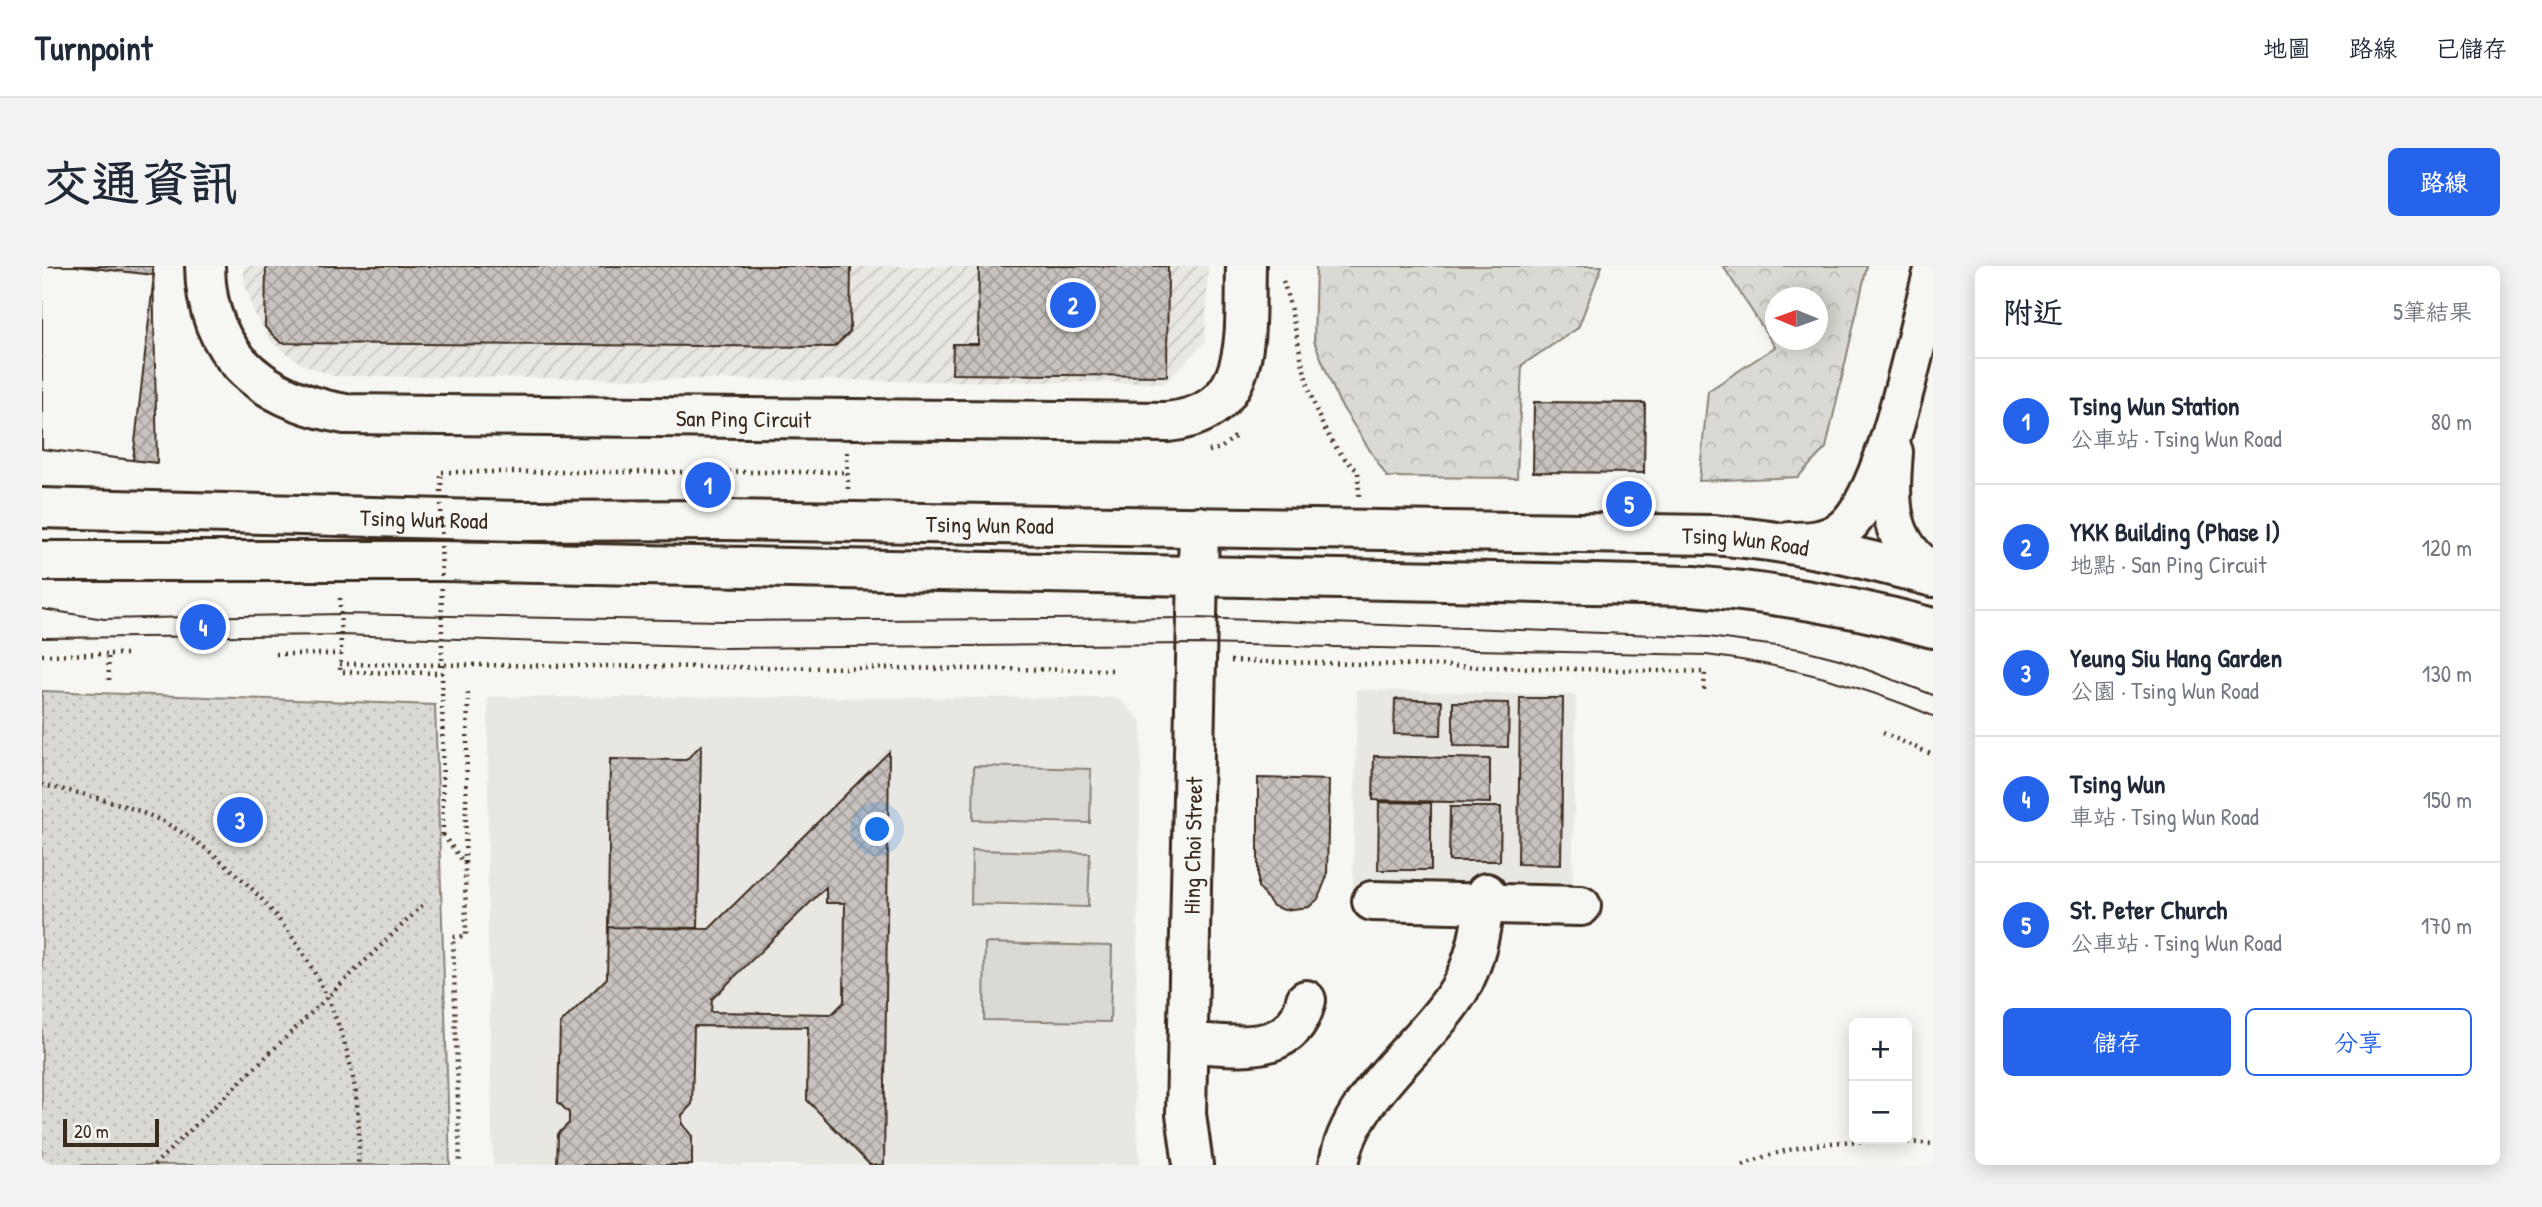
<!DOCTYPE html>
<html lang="zh-TW">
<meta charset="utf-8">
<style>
body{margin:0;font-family:"Patrick Hand","LXGW WenKai TC",sans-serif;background:#f2f2f3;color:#1f2937}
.controls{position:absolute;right:21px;bottom:21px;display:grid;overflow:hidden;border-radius:10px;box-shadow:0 4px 18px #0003}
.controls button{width:63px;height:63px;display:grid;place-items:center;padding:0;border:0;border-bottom:2px solid #e0e1e3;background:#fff;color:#1f2937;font:35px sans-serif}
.compass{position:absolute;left:1723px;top:21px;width:63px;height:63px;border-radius:50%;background:#fff;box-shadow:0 4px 18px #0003;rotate:271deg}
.scale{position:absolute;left:21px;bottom:18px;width:96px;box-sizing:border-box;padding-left:7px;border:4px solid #3b2a1e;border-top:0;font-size:19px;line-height:24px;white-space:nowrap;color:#3b2a1e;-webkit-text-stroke:5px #f6f6f2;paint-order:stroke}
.you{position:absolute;left:836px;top:564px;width:24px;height:24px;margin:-18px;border:5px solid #fff;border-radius:50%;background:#1a73e8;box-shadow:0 0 0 10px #1a73e833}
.badge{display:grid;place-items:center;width:46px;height:46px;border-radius:50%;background:#2563eb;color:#fff;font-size:23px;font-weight:700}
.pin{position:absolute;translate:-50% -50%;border:4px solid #fff;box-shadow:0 2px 7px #0006}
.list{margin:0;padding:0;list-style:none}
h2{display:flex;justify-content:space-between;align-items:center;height:91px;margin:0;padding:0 28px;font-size:30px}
h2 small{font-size:23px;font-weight:400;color:#747a83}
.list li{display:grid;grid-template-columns:46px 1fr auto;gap:21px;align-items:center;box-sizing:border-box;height:126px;padding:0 28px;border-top:2px solid #e0e1e3}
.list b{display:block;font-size:26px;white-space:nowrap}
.list p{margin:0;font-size:23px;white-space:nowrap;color:#747a83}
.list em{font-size:23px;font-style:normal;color:#747a83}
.actions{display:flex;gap:14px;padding:21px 28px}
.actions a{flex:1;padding:16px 0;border:2px solid #2563eb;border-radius:10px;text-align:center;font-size:24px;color:#2563eb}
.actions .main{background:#2563eb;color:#fff}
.map{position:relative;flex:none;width:1891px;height:899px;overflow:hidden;border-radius:10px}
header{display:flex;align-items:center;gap:42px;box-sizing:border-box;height:98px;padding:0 35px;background:#fff;border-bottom:2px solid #e0e1e3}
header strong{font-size:33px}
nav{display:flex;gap:38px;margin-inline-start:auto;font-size:24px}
.intro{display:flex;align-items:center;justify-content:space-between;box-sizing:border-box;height:168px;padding:0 42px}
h1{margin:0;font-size:49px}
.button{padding:18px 32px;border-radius:10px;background:#2563eb;color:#fff;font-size:24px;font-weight:700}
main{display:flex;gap:42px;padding:0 42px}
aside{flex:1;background:#fff;border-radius:10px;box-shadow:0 4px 18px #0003}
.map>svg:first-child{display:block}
</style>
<header>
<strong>Turnpoint</strong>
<nav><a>地圖</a><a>路線</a><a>已儲存</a></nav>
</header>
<div class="intro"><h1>交通資訊</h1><a class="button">路線</a></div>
<main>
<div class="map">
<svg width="1891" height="899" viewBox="0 0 1891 899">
<defs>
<pattern id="industrial-furrows" width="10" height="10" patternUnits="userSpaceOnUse" patternTransform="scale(1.75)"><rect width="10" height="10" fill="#e8e7e2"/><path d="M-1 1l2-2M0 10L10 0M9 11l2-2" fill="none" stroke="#c8c6c1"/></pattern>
<pattern id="forest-crowns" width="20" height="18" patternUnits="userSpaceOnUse" patternTransform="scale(1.75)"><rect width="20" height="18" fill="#dad9d3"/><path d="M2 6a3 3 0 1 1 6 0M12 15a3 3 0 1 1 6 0" fill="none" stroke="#bcbab5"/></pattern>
<pattern id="park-dots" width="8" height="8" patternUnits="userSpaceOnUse" patternTransform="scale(1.75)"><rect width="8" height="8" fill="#dad9d3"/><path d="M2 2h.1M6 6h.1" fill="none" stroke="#bcbab5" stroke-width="1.8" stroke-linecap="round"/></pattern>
<pattern id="building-cross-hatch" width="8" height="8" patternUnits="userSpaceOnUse" patternTransform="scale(1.75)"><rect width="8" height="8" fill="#c8c3be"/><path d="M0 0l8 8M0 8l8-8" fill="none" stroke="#a49f9a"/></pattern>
</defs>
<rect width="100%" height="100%" fill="#f6f6f2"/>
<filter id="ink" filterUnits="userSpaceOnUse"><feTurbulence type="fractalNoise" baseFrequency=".0143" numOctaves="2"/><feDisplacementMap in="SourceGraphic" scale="14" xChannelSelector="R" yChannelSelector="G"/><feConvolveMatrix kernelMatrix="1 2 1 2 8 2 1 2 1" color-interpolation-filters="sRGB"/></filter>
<g filter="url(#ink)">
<path fill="#e8e7e2" d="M1315,424L1534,429L1530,629L1311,625Z
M446,431L1076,432L1100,456L1092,824L1098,899H451L446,669Z"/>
<path fill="url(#industrial-furrows)" d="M202,0H1166L1163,76L1123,117L292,110L259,98L231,77L212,48L202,15Z"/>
<path fill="#dad9d3" stroke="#8a8278" stroke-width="2" d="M932,500L1049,503L1048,557L931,554Z
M930,584L1048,587L1046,641L929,638Z
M943,677L1070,680L1068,756L942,754Z"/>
<path fill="url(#forest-crowns)" stroke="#8a8278" stroke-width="2" fill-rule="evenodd" d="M1274,0H1560L1536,62L1480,99L1475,212L1345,211L1297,136L1272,75Z
M1681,0H1825L1784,182L1756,211L1657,215L1666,125L1733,81ZM1734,32H1776V74H1734Z"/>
<path fill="url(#park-dots)" stroke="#8a8278" stroke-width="2" d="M0,425L393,439L408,899H0Z"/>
<path fill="url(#building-cross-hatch)" stroke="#3b2a1e" stroke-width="2" fill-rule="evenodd" d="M0,0H111L115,197L0,183Z
M0,0H33L112,9L91,194L0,183Z
M224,0H809L808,66L792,81L239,77L223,61Z
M937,0H1126L1125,110L910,108L911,78H936Z
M1492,136L1603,137L1602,207L1491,206Z
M1478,432H1521L1519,599L1476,598Z
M1353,433L1400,435L1399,469L1352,468Z
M1411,436L1467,437L1466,481L1411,480Z
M659,479L656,662L566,661L568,493L644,494Z
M847,486L842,899H828L765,834L766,761L652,760L650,838L640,849V858L650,870V899H515L516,868L527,857V847L516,836L518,758L565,712L566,661L667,663ZM784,621V637H803L802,736L790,748L669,746L670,733Z
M1332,490L1448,493V537L1331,534Z
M1216,512L1287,514L1285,610L1276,633L1267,641L1242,644L1231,640L1216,621Z
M1337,536L1389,537V604H1336Z
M1408,541H1459L1458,595H1407Z"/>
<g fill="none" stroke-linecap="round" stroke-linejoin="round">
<g stroke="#3b2a1e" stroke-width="44">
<g id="minor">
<path id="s1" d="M163,0C164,89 221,134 303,148L1125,156C1214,147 1202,68 1204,0"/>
<path d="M1851,186C1847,237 1845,276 1891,307"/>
<path d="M1747,276C1765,276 1783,276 1799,265C1846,231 1874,67 1891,8"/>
<path d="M1330,635L1539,640"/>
<path d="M1146,777C1193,778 1250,793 1264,734"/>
<path id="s2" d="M1151,899L1144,848L1157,260"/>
<path d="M1297,899C1306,831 1382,781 1417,724C1435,694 1439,661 1444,627"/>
</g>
</g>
<g stroke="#3b2a1e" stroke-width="44">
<g id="major">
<path id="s3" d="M0,242L479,255L683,254L1670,269C1747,274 1818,291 1891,311"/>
<path d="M0,295H399L1651,320C1733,327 1811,340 1891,362"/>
</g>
</g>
<path stroke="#3b2a1e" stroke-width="4.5" stroke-dasharray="2 5" stroke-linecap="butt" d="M1241,15C1262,80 1260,158 1316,205L1317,230
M1167,185L1179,182L1195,169
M805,186L806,223
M234,388H299L298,330
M299,388L298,406L400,407
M0,389L66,388
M1189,395L1663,406L1662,424
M298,398L1071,404
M67,414L66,388H87
M1841,467L1891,489
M0,519C47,529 94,539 136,564C249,633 327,764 316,899
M401,569L423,598L424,670L411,671L418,899
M423,597L426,424
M112,899L384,636
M1701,899C1762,873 1826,872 1891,878"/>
<use href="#minor" stroke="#f6f6f2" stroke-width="38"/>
<use href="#major" stroke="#f6f6f2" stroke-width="38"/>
<path stroke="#3b2a1e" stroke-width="2" d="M0,343L62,353L299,348L682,355L1155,352L1667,371L1758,383L1797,393L1891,429
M0,372L299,369L683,382L1154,378L1664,389C1746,399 1815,418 1891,450"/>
<path stroke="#3b2a1e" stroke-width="4.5" stroke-dasharray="2 5" stroke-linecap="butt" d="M401,569L399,206H805"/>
</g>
</g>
<g text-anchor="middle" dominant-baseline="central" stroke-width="6" stroke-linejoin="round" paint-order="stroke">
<g font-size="23" fill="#3b2a1e" stroke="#f6f6f2">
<text stroke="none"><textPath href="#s1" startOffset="623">San Ping Circuit</textPath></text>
<text stroke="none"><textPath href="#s3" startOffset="382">Tsing Wun Road</textPath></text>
<text stroke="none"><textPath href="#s3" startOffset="948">Tsing Wun Road</textPath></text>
<text stroke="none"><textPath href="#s3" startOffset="1704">Tsing Wun Road</textPath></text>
<text stroke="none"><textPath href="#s2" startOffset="320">Hing Choi Street</textPath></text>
</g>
</g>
</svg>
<div class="controls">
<button>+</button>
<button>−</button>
</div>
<svg class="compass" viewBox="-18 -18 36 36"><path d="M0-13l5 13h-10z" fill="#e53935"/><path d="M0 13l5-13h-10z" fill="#747a83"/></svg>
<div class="scale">20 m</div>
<div class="you"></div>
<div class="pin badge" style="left:666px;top:219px">1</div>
<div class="pin badge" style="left:1031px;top:39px">2</div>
<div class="pin badge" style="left:198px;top:554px">3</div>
<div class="pin badge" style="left:161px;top:361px">4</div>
<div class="pin badge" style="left:1587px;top:238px">5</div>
</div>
<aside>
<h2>附近<small>5筆結果</small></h2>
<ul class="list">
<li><span class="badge">1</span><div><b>Tsing Wun Station</b><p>公車站 · Tsing Wun Road</p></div><em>80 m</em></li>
<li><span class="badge">2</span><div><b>YKK Building (Phase I)</b><p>地點 · San Ping Circuit</p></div><em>120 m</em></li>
<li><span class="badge">3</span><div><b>Yeung Siu Hang Garden</b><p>公園 · Tsing Wun Road</p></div><em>130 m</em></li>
<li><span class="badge">4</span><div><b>Tsing Wun</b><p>車站 · Tsing Wun Road</p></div><em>150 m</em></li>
<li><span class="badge">5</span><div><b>St. Peter Church</b><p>公車站 · Tsing Wun Road</p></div><em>170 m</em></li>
</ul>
<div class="actions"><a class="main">儲存</a><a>分享</a></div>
</aside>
</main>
